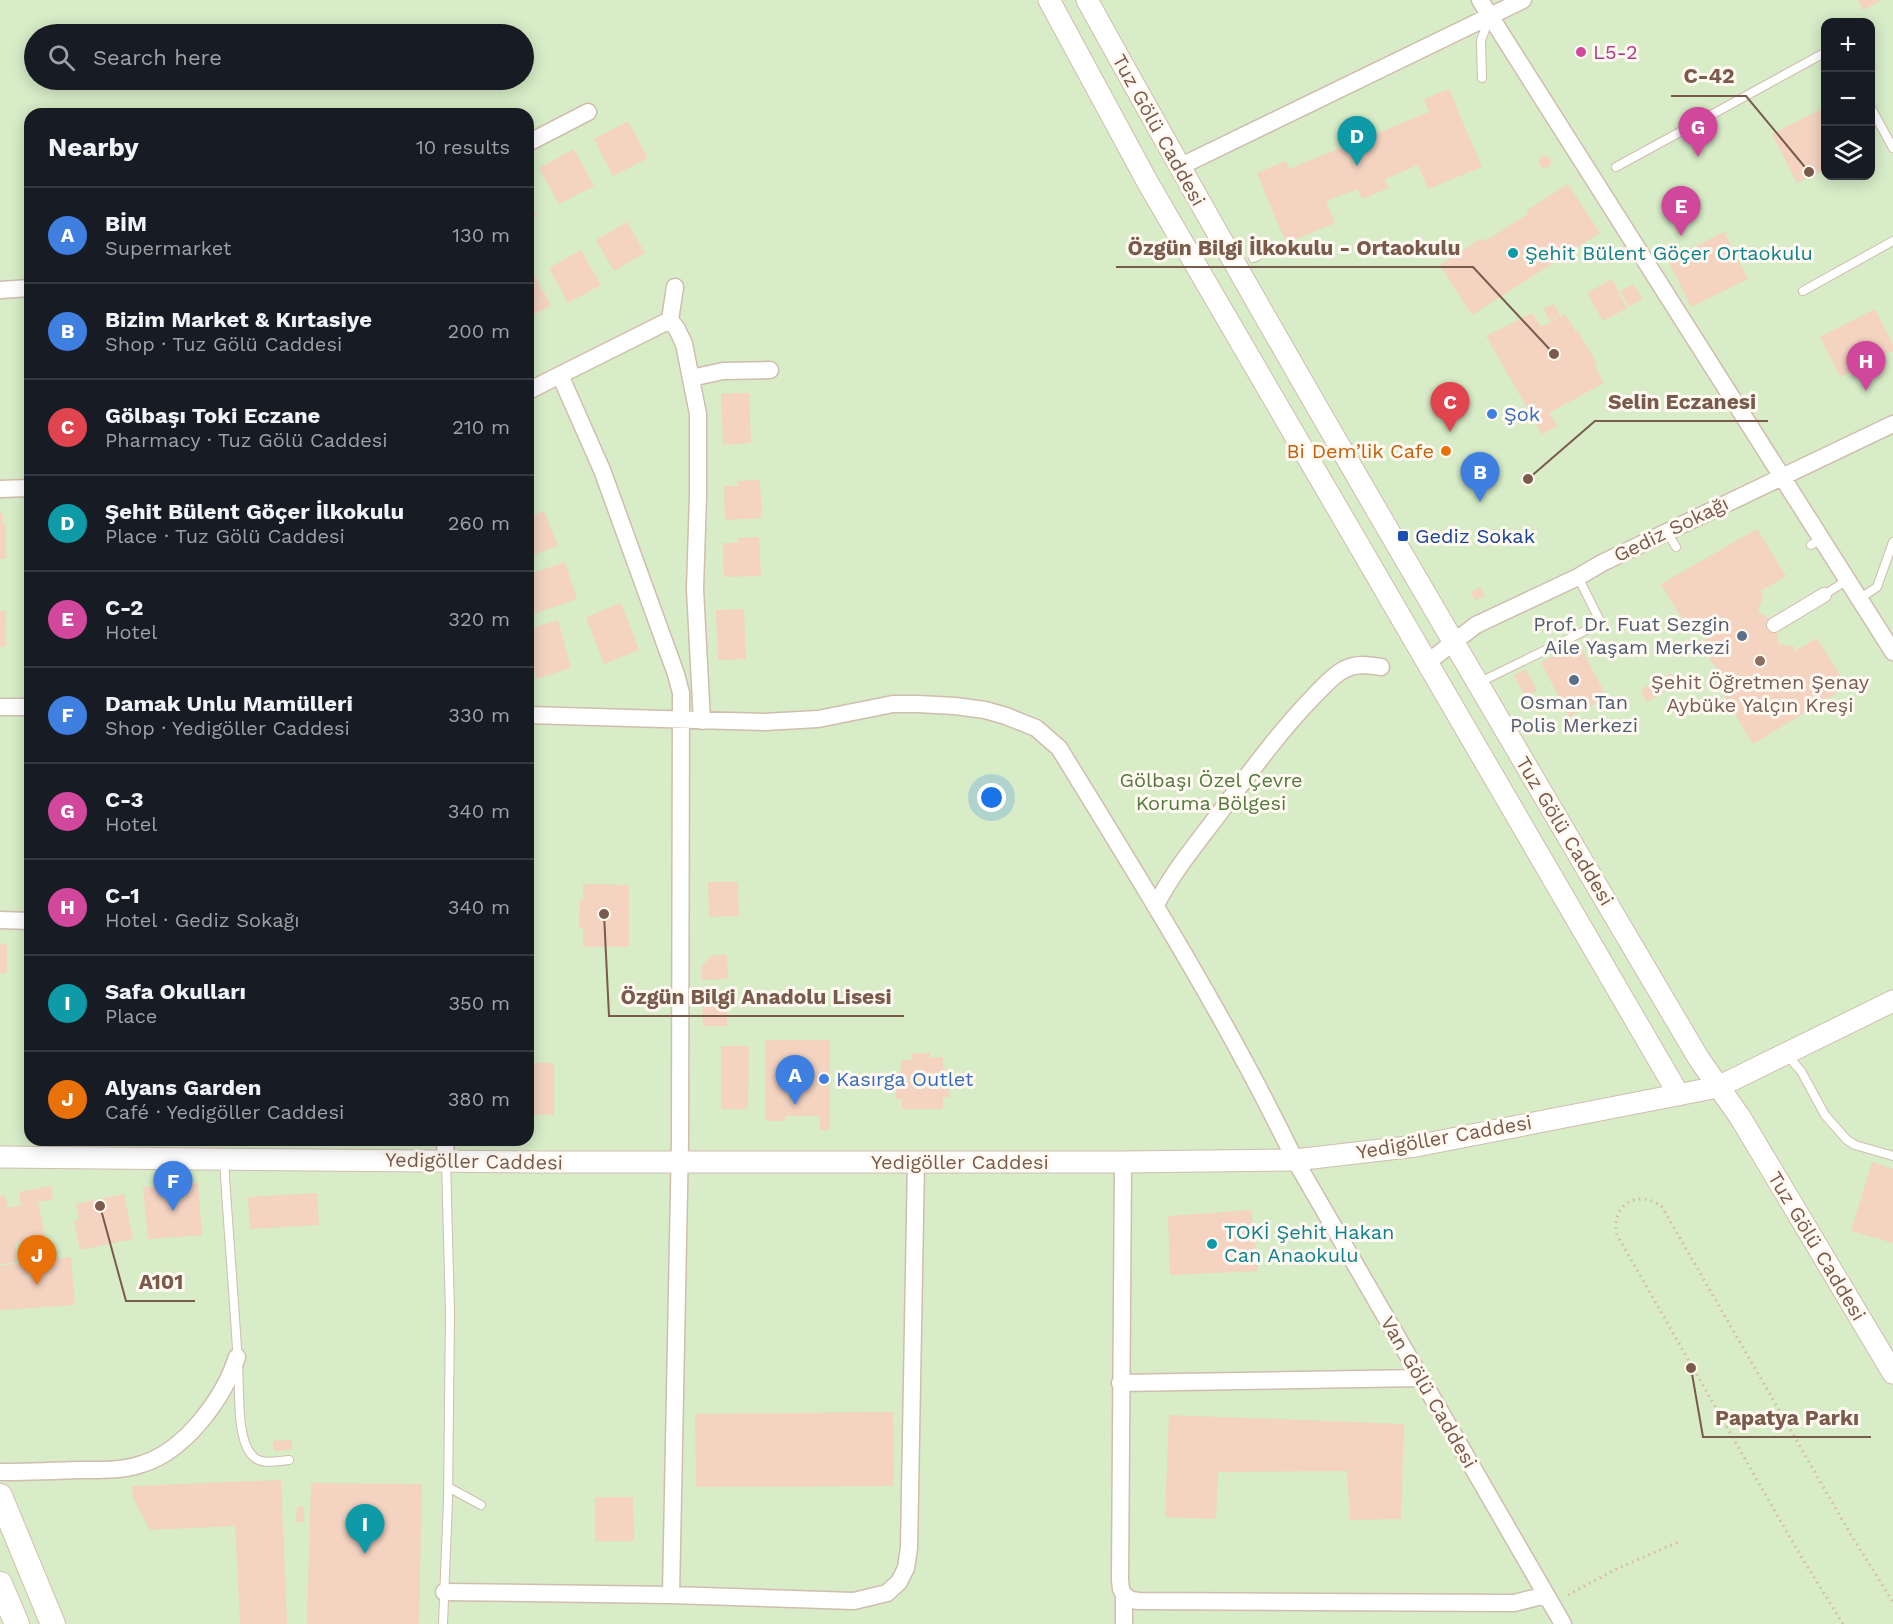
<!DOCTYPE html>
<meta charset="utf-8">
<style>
body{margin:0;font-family:"Work Sans",sans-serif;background:#20242c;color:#f1f3f6}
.controls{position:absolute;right:18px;top:18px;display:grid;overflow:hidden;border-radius:12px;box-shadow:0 3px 15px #0003}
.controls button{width:54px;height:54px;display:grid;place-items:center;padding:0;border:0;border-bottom:2px solid #363941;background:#171b24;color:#f1f3f6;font:30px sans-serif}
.you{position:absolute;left:992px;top:798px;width:21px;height:21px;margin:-15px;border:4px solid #fff;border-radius:50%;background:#1a73e8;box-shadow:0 0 0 9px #1a73e833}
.badge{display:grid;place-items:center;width:39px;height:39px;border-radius:50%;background:#2563eb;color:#fff;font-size:20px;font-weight:700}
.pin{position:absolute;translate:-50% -50px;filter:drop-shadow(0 2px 3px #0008)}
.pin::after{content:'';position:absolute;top:32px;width:21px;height:18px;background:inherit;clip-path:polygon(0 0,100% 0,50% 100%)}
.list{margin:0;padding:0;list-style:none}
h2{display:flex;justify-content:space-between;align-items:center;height:78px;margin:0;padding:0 24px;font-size:26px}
h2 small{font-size:20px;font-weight:400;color:#9ea1a6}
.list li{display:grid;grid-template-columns:39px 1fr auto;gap:18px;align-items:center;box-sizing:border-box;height:96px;padding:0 24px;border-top:2px solid #363941}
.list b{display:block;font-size:22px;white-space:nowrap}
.list p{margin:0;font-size:20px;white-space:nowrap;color:#9ea1a6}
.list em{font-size:20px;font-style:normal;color:#9ea1a6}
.icon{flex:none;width:33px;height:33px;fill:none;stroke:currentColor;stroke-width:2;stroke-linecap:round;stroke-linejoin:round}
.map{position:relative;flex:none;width:1893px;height:1624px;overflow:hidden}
.search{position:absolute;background:#171b24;box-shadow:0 3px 15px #0003;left:24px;top:24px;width:510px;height:66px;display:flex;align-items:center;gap:15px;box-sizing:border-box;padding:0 21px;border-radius:33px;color:#9ea1a6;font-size:22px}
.panel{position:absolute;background:#171b24;box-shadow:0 3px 15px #0003;left:24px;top:108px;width:510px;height:1038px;border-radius:18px}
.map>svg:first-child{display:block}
</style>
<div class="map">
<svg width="1893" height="1624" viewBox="0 0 1893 1624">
<rect width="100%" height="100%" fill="#fdf5ea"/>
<path fill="#d7ecc7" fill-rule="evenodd" d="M0,0H1893V1624H0ZM1826,22H1870V176H1826ZM34,34H524V80H34ZM30,114H528V1140H30Z"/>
<path fill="#f4d3c1" d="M1858,0H1882L1863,10Z
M1449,89L1482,167L1428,189L1418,165L1385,179L1389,188L1362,199L1357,189L1326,201L1335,223L1286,243L1257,173L1286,161L1289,169L1429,112L1424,99Z
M1826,107V169L1797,183L1772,134Z
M628,121L648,158L613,176L594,139Z
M574,149L594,186L559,204L539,168Z
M1539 162a6 6 0 1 1 12 0a6 6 0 1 1-12 0Z
M1568,184L1600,233L1472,315L1440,265L1482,238L1484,242L1528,214L1526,211Z
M528,199L537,216L528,220Z
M627,222L645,253L614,271L596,240Z
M1724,232L1748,279L1691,307L1668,260Z
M581,250L601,285L568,303L549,268Z
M532,272L551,305L528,318V274Z
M1612,279L1627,308L1603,321L1587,293Z
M1633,284L1643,299L1629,307L1620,291Z
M1554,304L1560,315L1550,321L1543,309Z
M1875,309L1893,345V351L1840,377L1820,337Z
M1532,313L1541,327L1565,314L1576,332L1578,331L1597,364L1594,365L1604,383L1549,413L1558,426L1542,434L1486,336Z
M749,393L751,443L723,445L721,394Z
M760,480L762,518L725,520L724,486H738V481Z
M544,511L558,546L528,557V517Z
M0,513H3V524H6V559H0Z
M1757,529L1786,576L1759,592L1764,593L1758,611L1770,619L1776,630L1779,644L1795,647L1793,652L1817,638L1847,687L1753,744L1723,695L1751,678L1741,679L1729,677L1719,671L1711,662L1707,651L1706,639L1709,627L1716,618L1691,633L1661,584Z
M759,537L761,576L724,577L723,543H738V538Z
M565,562L577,599L528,616V575Z
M1480,587L1485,596L1475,600L1471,592Z
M621,603L639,650L604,664L586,617Z
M744,609L746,659L718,660L716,610Z
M0,611H6L5,647H0Z
M558,620L571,668L536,679L528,651V629Z
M1579,643L1607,698L1569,717L1541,662Z
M1526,669L1537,691L1525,697L1514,675Z
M1671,673L1677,685L1647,702L1640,690Z
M708,882H738L739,916L709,917Z
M583,884L629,885V947H583V928L579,929L580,900H583Z
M0,944H7V973H0Z
M712,955H727L728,979L702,980L701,967Z
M702,990H727V1026H703Z
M765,1040H830V1130H820V1116H785V1121H765Z
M721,1046H749L748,1109H721Z
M912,1053H930V1058L943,1057V1069H948L949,1097H943V1109H902V1099H896V1072L901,1071V1060H912Z
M528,1063H554V1115H528Z
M1872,1162L1893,1169V1243L1851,1231Z
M198,1183L202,1235L148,1239L143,1187Z
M51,1186L53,1199L38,1202L45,1237L15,1243L16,1263L0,1264V1196L5,1195L8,1208L21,1205L19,1192Z
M317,1193L319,1225L250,1229L248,1197Z
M124,1194L133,1239L80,1250L74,1221L79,1220L76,1204Z
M1251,1210L1258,1271L1170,1275L1168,1216Z
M71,1257L75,1305L0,1310V1266Z
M893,1412L894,1486L696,1487L695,1414Z
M1169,1415L1404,1424L1401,1519L1350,1520L1347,1471L1218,1472L1216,1519L1165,1517Z
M292,1440V1450L274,1451L273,1441Z
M281,1480L287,1624H240L235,1526L150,1530L133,1498L132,1486Z
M311,1483L422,1484L419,1624H307Z
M595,1497H633L634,1541H595Z
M297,1507H304V1522H296Z"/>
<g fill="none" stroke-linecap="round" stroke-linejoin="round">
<g stroke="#d1bdae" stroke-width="10">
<path id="service" d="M1482,78L1481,40L1489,19
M1870,106L1893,148
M1616,167L1826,52
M1253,258L1258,256
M1803,291L1893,241
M1667,532L1676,547
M1811,545L1821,539
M1824,595L1847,580
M1859,599L1877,587L1893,542
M1478,683L1601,623L1578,577
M1786,1054L1801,1071L1825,1115L1847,1140L1855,1145L1893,1156
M224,1159C228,1228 234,1296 238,1365C240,1388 236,1436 251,1454C259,1466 277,1461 289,1460
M448,1487L481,1505
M443,1624L448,1500L450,1313L446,1161"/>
</g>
<g stroke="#d1bdae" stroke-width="16">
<path id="pedestrian" d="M1774,625L1824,595"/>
</g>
<g stroke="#d1bdae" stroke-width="19">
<path id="minor" d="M1480,0L1893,652
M528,143L588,112
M1179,167L1523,0
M0,290L30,288
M670,320L677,329L684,344L698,414V496L695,589L702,721
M560,375L602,470L676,674L681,693L680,1140L671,1595
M691,378L723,371L770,370
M528,391L670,320L675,287
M0,489L30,488
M1428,662L1476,625L1578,577L1602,563L1893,424
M0,707H30
M528,715L764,722L818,719L893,704H918L955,706L985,710L1006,716L1036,728L1059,748C1142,883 1226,1017 1295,1160L1563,1624
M1156,905C1173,871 1199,841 1221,811C1251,771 1280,731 1314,696C1324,686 1333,675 1345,669C1358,663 1368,665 1381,667
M0,920L30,921
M445,1140L446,1161
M1123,1162L1120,1580L1121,1589L1124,1595V1624
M1120,1383L1420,1378
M0,1472C26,1472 52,1471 78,1470C100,1470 122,1471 142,1464C185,1451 224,1398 237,1357
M444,1592L671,1595L854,1601L887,1593L899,1582L906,1568L909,1548L916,1161
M1124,1595L1131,1600L1139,1601L1514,1603L1546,1595"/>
</g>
<g stroke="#d1bdae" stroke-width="23">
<path id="tertiary" d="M1049,0L1148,183L1679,1095
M1087,0C1284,357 1492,708 1699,1059L1740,1117L1893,1373
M0,1157L532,1162H1123L1295,1160L1416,1146L1718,1087L1893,1001"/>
</g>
<g stroke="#d6bfae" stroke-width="26">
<path id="secondary" d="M0,1496L53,1624
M0,1584L17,1624"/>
</g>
<path stroke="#dab6a3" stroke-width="3" stroke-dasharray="1.5 4.5" stroke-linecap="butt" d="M1568,1595L1614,1570L1678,1542
M1843,1624L1796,1548L1617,1235C1610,1205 1638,1188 1662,1207L1851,1535L1893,1602"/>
<use href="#service" stroke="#fff" stroke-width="8"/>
<use href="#pedestrian" stroke="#fff" stroke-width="14"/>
<use href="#minor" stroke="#fff" stroke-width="16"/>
<use href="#tertiary" stroke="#fff" stroke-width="21"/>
<use href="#secondary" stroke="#fff" stroke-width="24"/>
</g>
<circle fill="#d1479c" stroke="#fff9f1" stroke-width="2" cx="1581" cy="52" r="6"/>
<g fill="#0f9aa8" stroke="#fff9f1" stroke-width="2">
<circle cx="1513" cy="253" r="6"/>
<circle cx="1212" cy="1244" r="6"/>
</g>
<g fill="#3f7fe0" stroke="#fff9f1" stroke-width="2">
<circle cx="1492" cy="414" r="6"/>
<circle cx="824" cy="1079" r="6"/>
</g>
<circle fill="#e8710a" stroke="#fff9f1" stroke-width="2" cx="1446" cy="451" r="6"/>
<rect fill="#1a4fb4" stroke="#fff9f1" stroke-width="2" x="1397" y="530" width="12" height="12" rx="3"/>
<g fill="#5c6f8a" stroke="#fff9f1" stroke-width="2">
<circle cx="1742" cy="636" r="6"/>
<circle cx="1574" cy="680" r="6"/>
</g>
<circle fill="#8d6e63" stroke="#fff9f1" stroke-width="2" cx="1760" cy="661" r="6"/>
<g text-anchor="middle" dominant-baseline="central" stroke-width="6" stroke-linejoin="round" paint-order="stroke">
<g font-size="20" fill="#b23c85" stroke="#fff9f1" text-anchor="start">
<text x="1593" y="52">L5-2</text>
</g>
<g font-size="20" fill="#7a5b4b" stroke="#fff9f1">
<text transform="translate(1159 130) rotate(61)">Tuz Gölü Caddesi</text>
<text transform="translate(1671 529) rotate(-26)">Gediz Sokağı</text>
<text transform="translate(1565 831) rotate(59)">Tuz Gölü Caddesi</text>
<text transform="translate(1444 1137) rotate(-10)">Yedigöller Caddesi</text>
<text transform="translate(474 1161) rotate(1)">Yedigöller Caddesi</text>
<text x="960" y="1162">Yedigöller Caddesi</text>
<text transform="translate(1817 1246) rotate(59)">Tuz Gölü Caddesi</text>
<text transform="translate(1429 1392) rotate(60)">Van Gölü Caddesi</text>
</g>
<g font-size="20" fill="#0d838f" stroke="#fff9f1" text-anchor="start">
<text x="1525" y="253">Şehit Bülent Göçer Ortaokulu</text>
<text x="1224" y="1232">TOKİ Şehit Hakan<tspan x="1224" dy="23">Can Anaokulu</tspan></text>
</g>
<g font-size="20" fill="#366cbe" stroke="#fff9f1" text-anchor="start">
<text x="1504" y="414">Şok</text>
<text x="836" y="1079">Kasırga Outlet</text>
</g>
<g font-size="20" fill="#c56008" stroke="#fff9f1" text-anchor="end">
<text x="1434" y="451">Bi Dem’lik Cafe</text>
</g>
<g font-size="20" fill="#164399" stroke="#fff9f1" text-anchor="start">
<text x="1415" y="536">Gediz Sokak</text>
</g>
<g font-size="20" fill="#4e5e75" stroke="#fff9f1" text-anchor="end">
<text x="1730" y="624">Prof. Dr. Fuat Sezgin<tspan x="1730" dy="23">Aile Yaşam Merkezi</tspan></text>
<text x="1574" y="702" text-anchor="middle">Osman Tan<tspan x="1574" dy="23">Polis Merkezi</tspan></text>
</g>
<g font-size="20" fill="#785e54" stroke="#fff9f1">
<text x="1760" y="682">Şehit Öğretmen Şenay<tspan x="1760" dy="23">Aybüke Yalçın Kreşi</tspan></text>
</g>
<g font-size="20" fill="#527a40" stroke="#fff9f1">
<text x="1211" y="780">Gölbaşı Özel Çevre<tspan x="1211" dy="23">Koruma Bölgesi</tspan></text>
</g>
</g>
<path fill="none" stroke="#7a5b4b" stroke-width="2" d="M1809 172L1746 96H1671M1554 354L1473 267H1116M1528 479L1595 421H1768M604 914L609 1016H904M100 1206L126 1301H195M1691 1368L1703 1437H1871"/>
<g fill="#7a5b4b" stroke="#fff9f1" stroke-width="2">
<circle cx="1809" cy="172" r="6"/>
<circle cx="1554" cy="354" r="6"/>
<circle cx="1528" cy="479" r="6"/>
<circle cx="604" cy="914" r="6"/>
<circle cx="100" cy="1206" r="6"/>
<circle cx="1691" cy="1368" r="6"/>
</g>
<g font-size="21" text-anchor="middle" font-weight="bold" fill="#7a5b4b" stroke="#fff9f1" stroke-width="6" stroke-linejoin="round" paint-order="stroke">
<text x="1709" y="83">C-42</text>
<text x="1294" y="255">Özgün Bilgi İlkokulu - Ortaokulu</text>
<text x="1682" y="409">Selin Eczanesi</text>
<text x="756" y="1004">Özgün Bilgi Anadolu Lisesi</text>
<text x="161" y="1289">A101</text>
<text x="1787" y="1425">Papatya Parkı</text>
</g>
</svg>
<div class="controls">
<button>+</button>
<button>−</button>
<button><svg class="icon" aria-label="layers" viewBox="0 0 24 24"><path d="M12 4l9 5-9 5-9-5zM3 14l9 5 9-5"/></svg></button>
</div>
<div class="you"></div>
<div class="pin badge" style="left:795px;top:1105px;background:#3f7fe0">A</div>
<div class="pin badge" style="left:1480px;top:502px;background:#3f7fe0">B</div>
<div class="pin badge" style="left:1450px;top:432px;background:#e0444e">C</div>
<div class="pin badge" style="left:1357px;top:166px;background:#0f9aa8">D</div>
<div class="pin badge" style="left:1681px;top:236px;background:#d1479c">E</div>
<div class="pin badge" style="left:173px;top:1211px;background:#3f7fe0">F</div>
<div class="pin badge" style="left:1698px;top:157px;background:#d1479c">G</div>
<div class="pin badge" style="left:1866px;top:391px;background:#d1479c">H</div>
<div class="pin badge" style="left:365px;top:1554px;background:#0f9aa8">I</div>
<div class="pin badge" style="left:37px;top:1285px;background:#e8710a">J</div>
<div class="search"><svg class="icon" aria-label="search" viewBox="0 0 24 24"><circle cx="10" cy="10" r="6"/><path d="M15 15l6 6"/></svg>Search here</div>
<section class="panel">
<h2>Nearby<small>10 results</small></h2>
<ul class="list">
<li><span class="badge" style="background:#3f7fe0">A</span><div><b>BİM</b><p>Supermarket</p></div><em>130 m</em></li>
<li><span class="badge" style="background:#3f7fe0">B</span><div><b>Bizim Market &amp; Kırtasiye</b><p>Shop · Tuz Gölü Caddesi</p></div><em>200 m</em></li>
<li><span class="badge" style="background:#e0444e">C</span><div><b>Gölbaşı Toki Eczane</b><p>Pharmacy · Tuz Gölü Caddesi</p></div><em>210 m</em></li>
<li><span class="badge" style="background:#0f9aa8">D</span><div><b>Şehit Bülent Göçer İlkokulu</b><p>Place · Tuz Gölü Caddesi</p></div><em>260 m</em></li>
<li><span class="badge" style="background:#d1479c">E</span><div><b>C-2</b><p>Hotel</p></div><em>320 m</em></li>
<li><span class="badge" style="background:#3f7fe0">F</span><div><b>Damak Unlu Mamülleri</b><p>Shop · Yedigöller Caddesi</p></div><em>330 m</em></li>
<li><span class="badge" style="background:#d1479c">G</span><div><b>C-3</b><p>Hotel</p></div><em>340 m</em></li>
<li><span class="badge" style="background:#d1479c">H</span><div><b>C-1</b><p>Hotel · Gediz Sokağı</p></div><em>340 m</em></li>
<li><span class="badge" style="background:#0f9aa8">I</span><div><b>Safa Okulları</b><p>Place</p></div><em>350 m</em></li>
<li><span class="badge" style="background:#e8710a">J</span><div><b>Alyans Garden</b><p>Café · Yedigöller Caddesi</p></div><em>380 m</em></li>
</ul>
</section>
</div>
